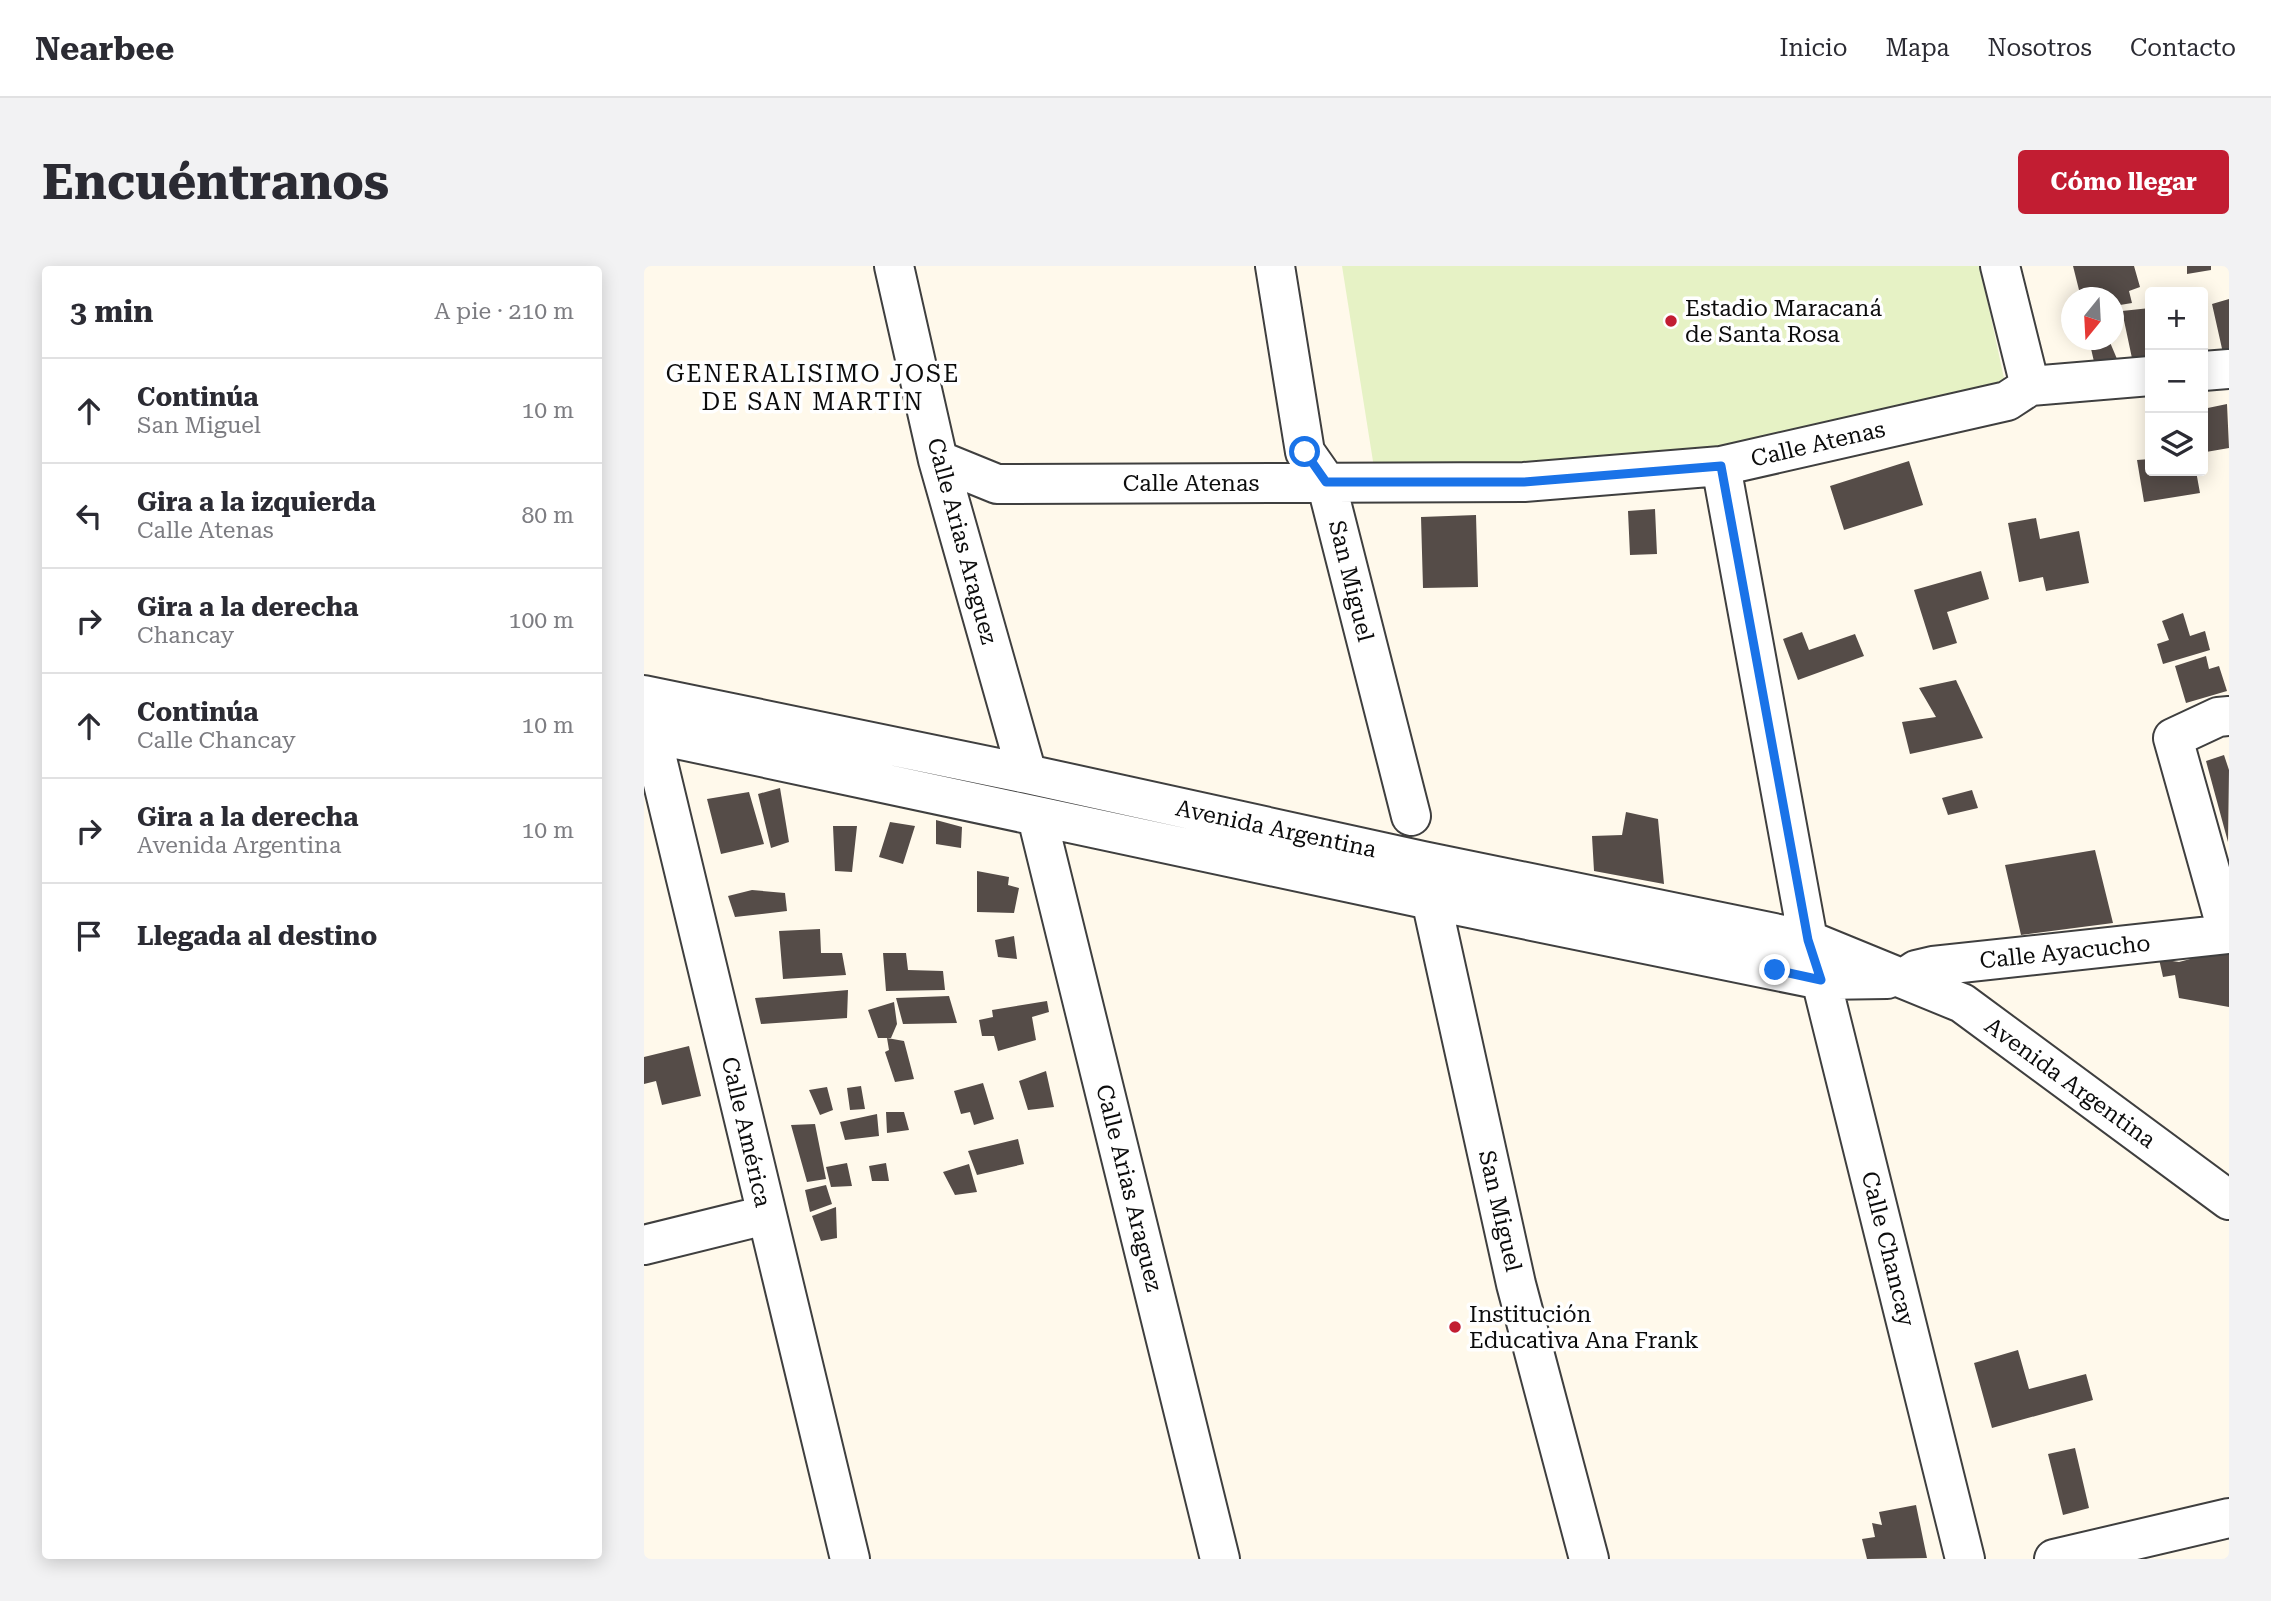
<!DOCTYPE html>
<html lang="es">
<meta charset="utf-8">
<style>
body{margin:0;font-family:"Roboto Serif",serif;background:#f2f2f3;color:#2b2b33}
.controls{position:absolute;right:21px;top:21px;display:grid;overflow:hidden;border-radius:7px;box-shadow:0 4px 18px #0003}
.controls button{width:63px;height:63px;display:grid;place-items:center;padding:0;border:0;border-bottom:2px solid #e1e1e2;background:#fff;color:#2b2b33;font:35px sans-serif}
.compass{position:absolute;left:1417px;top:21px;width:63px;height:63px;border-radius:50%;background:#fff;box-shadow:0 4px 18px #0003;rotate:198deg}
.stop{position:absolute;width:21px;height:21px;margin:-16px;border:5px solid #1a73e8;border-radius:50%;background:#fff}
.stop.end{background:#1a73e8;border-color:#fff;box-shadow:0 2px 7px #0008}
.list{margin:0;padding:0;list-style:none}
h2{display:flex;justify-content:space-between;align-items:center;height:91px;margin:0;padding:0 28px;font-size:30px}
h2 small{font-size:23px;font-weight:400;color:#7c7c81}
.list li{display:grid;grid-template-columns:46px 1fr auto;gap:21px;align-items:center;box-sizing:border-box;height:105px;padding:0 28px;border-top:2px solid #e1e1e2}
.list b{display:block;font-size:26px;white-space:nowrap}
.list p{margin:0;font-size:23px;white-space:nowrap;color:#7c7c81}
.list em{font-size:23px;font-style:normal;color:#7c7c81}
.icon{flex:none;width:38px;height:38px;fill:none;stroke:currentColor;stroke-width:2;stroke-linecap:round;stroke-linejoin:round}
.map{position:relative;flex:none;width:1585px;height:1293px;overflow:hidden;border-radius:7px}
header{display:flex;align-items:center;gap:42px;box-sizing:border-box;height:98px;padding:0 35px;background:#fff;border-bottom:2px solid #e1e1e2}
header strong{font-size:33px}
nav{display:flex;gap:38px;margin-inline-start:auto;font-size:24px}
.intro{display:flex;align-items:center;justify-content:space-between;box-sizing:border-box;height:168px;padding:0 42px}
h1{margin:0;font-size:49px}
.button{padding:18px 32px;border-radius:7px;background:#c21d32;color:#fff;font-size:24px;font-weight:700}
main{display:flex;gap:42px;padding:0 42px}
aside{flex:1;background:#fff;border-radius:7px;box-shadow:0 4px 18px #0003}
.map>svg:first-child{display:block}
</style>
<header>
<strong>Nearbee</strong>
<nav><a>Inicio</a><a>Mapa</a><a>Nosotros</a><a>Contacto</a></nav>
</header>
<div class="intro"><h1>Encuéntranos</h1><a class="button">Cómo llegar</a></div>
<main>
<aside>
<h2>3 min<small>A pie · 210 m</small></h2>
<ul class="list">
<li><svg class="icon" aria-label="ahead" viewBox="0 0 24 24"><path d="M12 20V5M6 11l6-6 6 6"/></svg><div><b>Continúa</b><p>San Miguel</p></div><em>10 m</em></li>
<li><svg class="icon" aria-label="left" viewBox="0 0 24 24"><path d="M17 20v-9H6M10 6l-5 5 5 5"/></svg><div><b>Gira a la izquierda</b><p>Calle Atenas</p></div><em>80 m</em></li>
<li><svg class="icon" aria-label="right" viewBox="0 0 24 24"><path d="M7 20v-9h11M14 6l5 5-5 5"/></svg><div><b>Gira a la derecha</b><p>Chancay</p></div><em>100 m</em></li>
<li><svg class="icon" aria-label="ahead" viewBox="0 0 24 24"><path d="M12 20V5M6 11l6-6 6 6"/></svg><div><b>Continúa</b><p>Calle Chancay</p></div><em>10 m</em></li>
<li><svg class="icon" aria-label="right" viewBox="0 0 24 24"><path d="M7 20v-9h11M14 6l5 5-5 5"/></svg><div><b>Gira a la derecha</b><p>Avenida Argentina</p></div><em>10 m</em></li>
<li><svg class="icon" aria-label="arrive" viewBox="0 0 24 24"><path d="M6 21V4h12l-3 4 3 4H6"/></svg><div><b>Llegada al destino</b></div></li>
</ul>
</aside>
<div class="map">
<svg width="1585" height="1293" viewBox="0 0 1585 1293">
<rect width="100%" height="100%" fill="#fff9eb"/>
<path fill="#e6f2c5" d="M698,0H1336L1364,131L1073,191L731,208Z"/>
<path fill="#554c48" d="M1429,0H1490L1496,21L1485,25L1488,37L1470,40V32H1437Z
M1543,0H1567V4L1543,8Z
M1585,33V95L1581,96L1568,38Z
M1506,42V97H1489L1478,45Z
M1445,74H1465L1476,100H1451Z
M1583,138L1585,182L1562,186L1559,168V143Z
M1506,193V205H1552L1556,227L1500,236L1493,194Z
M1265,195L1279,239L1200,264L1186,220Z
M1011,243L1013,288L986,289L984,245Z
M832,249L834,321L779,322L777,251Z
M1392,252L1396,273L1435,265L1445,317L1402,325L1399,311L1375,316L1364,257Z
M1337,305L1345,333L1303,346L1313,377L1289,384L1270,324Z
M1539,347L1546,370L1561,365L1566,384L1519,398L1513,378L1525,374L1518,355Z
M1158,366L1165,384L1211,368L1220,390L1154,414L1139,373Z
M1562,390L1565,403L1575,400L1583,425L1542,437L1531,400Z
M1312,414L1339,472L1266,488L1258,456L1292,451L1275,422Z
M1580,489L1585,504L1584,576L1562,495Z
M136,522L145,576L127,582L114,528Z
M1328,524L1334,542L1304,549L1298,532Z
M105,526L120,578L77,588L63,533Z
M982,546L1014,553L1020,618L950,605L948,570L978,569Z
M292,554L318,561L317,582L292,578Z
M246,556L271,560L259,598L235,591Z
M189,560H213L208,606L191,605Z
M1451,584L1469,657L1377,669L1361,599Z
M333,605L365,611L364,619L375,622L370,647L333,646Z
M108,624L141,627L143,645L91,651L84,630Z
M176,663L177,687H198L202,709L139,713L135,665Z
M370,670L373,693L354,691L351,674Z
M1580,684L1585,685V741L1535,732L1531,709L1519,711L1515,693L1535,696Z
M239,687H262L264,704L299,705L301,724L242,725Z
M204,724L203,752L117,758L111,732Z
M305,730L313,757L259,758L252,732Z
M403,735L405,746L388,751L392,774L354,785L350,770H338L335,754L349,751L348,744Z
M250,736L253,758L247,772H234L224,744Z
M243,772L260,775L270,813L251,816L241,786L245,784Z
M45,780L57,830L18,839L12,815L0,818V791Z
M402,805L410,841L384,844L375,815Z
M339,817L350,853L330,859L326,846L317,848L310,825Z
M217,820L221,843L206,844L203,822Z
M183,821L189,844L176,849L165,824Z
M242,846H260L265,864L243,867Z
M233,848L235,870L201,874L196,856Z
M171,858L182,913L163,916L147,859Z
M374,873L380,898L333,909L324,885Z
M203,897L208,920L187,921L182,901Z
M242,897L245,915H228L225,900Z
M325,898L333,926L311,929L299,906Z
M182,919L188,938L166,946L161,924Z
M192,941L193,972L177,975L168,950Z
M1374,1084L1385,1123L1442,1108L1449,1134L1348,1162L1330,1097Z
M1431,1182L1445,1242L1419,1249L1404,1188Z
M1272,1239L1283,1292L1223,1293L1218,1273L1231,1271L1228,1257L1238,1259L1235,1246Z"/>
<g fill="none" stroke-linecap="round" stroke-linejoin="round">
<g stroke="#3f3f3f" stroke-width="42">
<path id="minor" d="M250,0L294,194L383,508
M631,0L661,186L682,216L767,550
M1356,0L1386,120
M1559,105L1585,103
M294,194L353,218L880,216L1077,200L1363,135L1386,120L1506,110
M1077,200L1164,674L1177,714L1321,1293
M0,429L383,508L779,595L1164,674L1318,737L1585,934
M2,447L206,1293
M0,466L786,634L1177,714L1243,713
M393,551L576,1293
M782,611L872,1018L945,1293
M1584,668L1529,472L1574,451L1585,450
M1260,712L1272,704L1289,700L1585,668
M0,979L122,949
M1410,1293L1585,1252"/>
</g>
<use href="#minor" stroke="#fff" stroke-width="38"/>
</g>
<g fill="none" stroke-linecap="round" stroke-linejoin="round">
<path stroke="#1a73e8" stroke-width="9" d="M661,186L682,216H880L1077,200L1164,674L1177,714L1131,704"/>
</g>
<g fill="#c21d32" stroke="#fff" stroke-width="2.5">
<circle cx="1027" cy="55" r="7"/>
<circle cx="811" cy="1061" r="7"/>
</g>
<g text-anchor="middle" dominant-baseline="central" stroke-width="7" stroke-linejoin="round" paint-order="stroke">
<g font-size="23" fill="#0c0c0c" stroke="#fff" text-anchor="start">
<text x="1041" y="42">Estadio Maracaná<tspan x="1041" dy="26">de Santa Rosa</tspan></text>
<text x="825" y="1048">Institución<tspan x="825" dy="26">Educativa Ana Frank</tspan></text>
</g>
<g font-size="23" fill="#0c0c0c" stroke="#fff">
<text transform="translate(1174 178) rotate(-13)">Calle Atenas</text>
<text x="547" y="217">Calle Atenas</text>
<text transform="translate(318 275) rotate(75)">Calle Arias Araguez</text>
<text transform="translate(707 315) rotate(76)">San Miguel</text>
<text transform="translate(632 563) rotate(12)">Avenida Argentina</text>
<text transform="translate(1421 686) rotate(-6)">Calle Ayacucho</text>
<text transform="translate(1426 817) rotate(36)">Avenida Argentina</text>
<text transform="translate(102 866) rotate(77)">Calle América</text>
<text transform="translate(485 922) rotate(76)">Calle Arias Araguez</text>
<text transform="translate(856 945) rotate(77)">San Miguel</text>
<text transform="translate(1244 983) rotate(76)">Calle Chancay</text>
</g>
<g font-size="24" letter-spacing="2" fill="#0c0c0c" stroke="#fff">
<text x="169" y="108">GENERALISIMO JOSE<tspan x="169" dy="28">DE SAN MARTIN</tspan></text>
</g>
</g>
</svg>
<div class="controls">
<button>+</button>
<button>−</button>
<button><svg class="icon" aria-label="layers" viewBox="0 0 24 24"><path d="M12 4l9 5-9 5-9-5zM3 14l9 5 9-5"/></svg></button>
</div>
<svg class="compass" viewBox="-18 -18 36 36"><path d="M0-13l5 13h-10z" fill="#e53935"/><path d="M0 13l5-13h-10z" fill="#7c7c81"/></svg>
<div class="stop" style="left:661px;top:186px"></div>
<div class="stop end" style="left:1131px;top:704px"></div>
</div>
</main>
